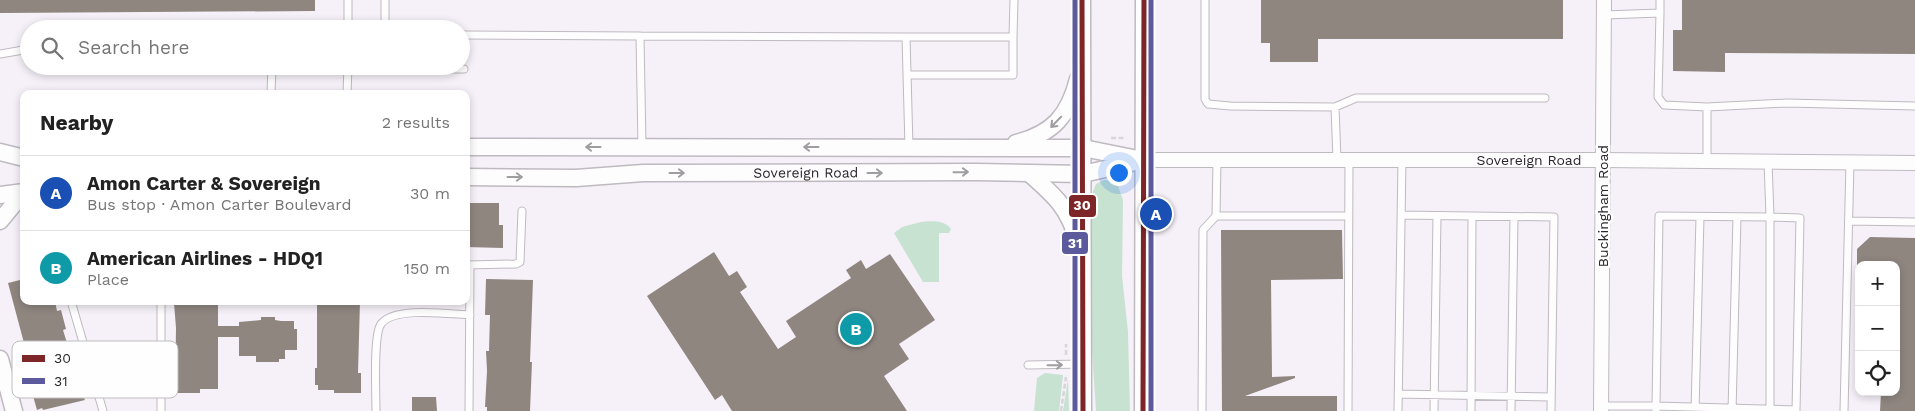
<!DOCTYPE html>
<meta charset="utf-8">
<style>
body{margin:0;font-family:"Work Sans",sans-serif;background:#f2f2f2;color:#222}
.controls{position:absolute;right:15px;bottom:15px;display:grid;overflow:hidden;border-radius:10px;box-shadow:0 2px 8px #0003}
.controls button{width:45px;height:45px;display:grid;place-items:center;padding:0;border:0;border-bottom:1px solid #e0e0e0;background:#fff;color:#222;font:25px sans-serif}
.you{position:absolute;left:1118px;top:172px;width:18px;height:18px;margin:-12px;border:4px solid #fff;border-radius:50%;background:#1a73e8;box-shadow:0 0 0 8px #1a73e833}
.badge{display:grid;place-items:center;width:32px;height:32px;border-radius:50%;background:#111827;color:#fff;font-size:16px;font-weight:700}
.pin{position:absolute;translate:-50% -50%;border:2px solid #fff;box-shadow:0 1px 5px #0006}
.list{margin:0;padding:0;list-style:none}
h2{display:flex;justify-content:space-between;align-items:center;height:65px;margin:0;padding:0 20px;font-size:21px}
h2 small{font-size:16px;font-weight:400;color:#767676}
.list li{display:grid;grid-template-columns:32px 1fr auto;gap:15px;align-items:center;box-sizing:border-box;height:75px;padding:0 20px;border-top:1px solid #e0e0e0}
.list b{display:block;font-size:19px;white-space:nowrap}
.list p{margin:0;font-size:16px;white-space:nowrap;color:#767676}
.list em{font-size:16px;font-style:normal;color:#767676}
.icon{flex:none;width:28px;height:28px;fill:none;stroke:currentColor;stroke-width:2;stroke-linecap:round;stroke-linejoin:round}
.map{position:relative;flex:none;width:1915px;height:411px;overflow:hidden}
.search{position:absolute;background:#fff;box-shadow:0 2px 8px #0003;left:20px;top:20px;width:450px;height:55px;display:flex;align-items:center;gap:12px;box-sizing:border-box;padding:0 18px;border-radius:28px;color:#767676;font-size:19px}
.panel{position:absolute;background:#fff;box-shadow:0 2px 8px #0003;left:20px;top:90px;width:450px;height:215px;border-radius:10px}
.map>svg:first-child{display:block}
</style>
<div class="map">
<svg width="1915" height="411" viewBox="0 0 1915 411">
<rect width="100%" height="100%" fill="#f6f0f8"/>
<path fill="#c7e2d0" d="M1104,180H1109L1118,186L1123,200L1122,276L1128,332L1130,411H1096L1092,350L1091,196L1096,184Z
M921,222C932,221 944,220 951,229L949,233H939V282H923L894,233L902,227Z
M1045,373L1063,375L1059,411H1034L1037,378Z
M1068,379L1069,411H1063Z"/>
<path fill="#8f8680" d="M0,0H315V11L0,13Z
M1261,0H1563V39H1318V62H1270V43H1261Z
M1682,0H1915V54L1725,53V72L1673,71V30H1682Z
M469,203H499V225H503V248L466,247V205H469Z
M1221,230H1342L1343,279L1271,280L1272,377L1295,376V378L1245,396H1337V411H1222Z
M1870,237L1915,238V411H1880L1881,392H1896V265H1857V249Z
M714,252L729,276L737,271L747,287L740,292L778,349L796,337L786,321L851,278L846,270L861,260L866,269L890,254L935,320L899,344L909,359L884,376L907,411H732L722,395L715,400L647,296Z
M24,279V301H55L57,311L61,310L66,329L63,330L78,379H81L85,395L83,396L85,400L43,410L42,408L37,410L31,389L36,388L8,283Z
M486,279L533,280L530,362H532L530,411H487V407H485L487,371L486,351H489L490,315H485Z
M177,301H218V326H239V322L261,320V317H275V320L281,321H294V329H297V350H285V359H279V362H256V356H239V337H218V389H200V393H175L176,328L174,303H177Z
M317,301H360L358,373H361V393H334V390H318V385H315V368H317Z
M412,397H436L437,411H412Z"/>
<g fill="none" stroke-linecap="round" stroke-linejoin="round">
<g stroke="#bebac0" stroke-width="9">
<path id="service" d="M385,0V29
M1205,0V99L1208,104L1230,106L1335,107L1356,98H1545
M1660,13L1658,97L1664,105L1707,107L1787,103L1915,106
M1604,15L1660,13V0
M348,29V0
M461,35L640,36
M0,54L29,49
M386,66V69H464
M907,75H1013V37
M271,94L272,66
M347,94L348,66
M1335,107L1337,160
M1707,107V160
M642,147L640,36L906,37
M909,147L906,37H1013L1014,0
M1768,161L1770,217L1800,218L1796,411
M1401,215L1554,217L1551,411
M1216,216H1349
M1849,221L1915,222
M467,265L516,264L520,262L522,211
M71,301L103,411
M161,301V411
M1028,365L1083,364
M1398,394L1551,397
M1601,406H1656V411
M376,411C376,394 373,335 381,324C394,306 449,314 470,315
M469,411L470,265
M1202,411L1203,230L1216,216L1217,160
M1348,411L1349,160
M1398,411L1402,160
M1434,411L1437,216
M1471,411L1472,216
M1511,411L1514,217
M1695,411L1700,217
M1732,411L1737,217
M1770,411V217L1659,216L1656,406L1796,410
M1844,411L1850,162"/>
</g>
<g stroke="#bebac0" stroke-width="16">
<g id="minor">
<path id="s1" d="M1144,160H1604L1915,163"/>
<path d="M1601,411L1604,0"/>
</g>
</g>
<g stroke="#bebac0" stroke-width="19">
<g id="tertiary">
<path d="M1082,0L1083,411"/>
<path d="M1016,143C1053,134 1069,115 1078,79"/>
<path d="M466,147L1083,148L1138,159"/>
<path d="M0,152L24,158"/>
<path d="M1030,174C1055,196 1069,208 1078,242"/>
<path id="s2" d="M466,177L576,178L643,173L977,172L1083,174L1144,160"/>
<path d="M0,195L24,192"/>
<path d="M0,221L14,204L24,198"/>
<path d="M0,359L14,411"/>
<path d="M1143,411L1144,0"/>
</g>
</g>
<path stroke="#d7d5d8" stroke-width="2.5" stroke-dasharray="5 2.5" stroke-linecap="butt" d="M1111,138H1124
M1066,355V344
M1061,411L1066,377"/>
<use href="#service" stroke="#fefdfe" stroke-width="7"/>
<use href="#minor" stroke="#fefdfe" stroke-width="14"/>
<use href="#tertiary" stroke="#fefdfe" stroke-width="16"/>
<g stroke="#fefefe" stroke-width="9">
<path id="bus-1" d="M1082,0L1083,411
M1143,411L1144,0"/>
</g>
<g stroke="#fefefe" stroke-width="9">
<path id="bus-2" d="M1075,0V411
M1151,411V0"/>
</g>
<use href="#bus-1" stroke="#7d2527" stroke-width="5"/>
<use href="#bus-2" stroke="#5c599d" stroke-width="5"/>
</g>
<defs><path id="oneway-shaft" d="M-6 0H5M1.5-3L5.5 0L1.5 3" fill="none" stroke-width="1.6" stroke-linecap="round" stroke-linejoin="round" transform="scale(1.25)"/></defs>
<g stroke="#9f9da0">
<use href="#oneway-shaft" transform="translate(1056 122) rotate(134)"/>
<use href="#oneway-shaft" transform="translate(593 147) rotate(-180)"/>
<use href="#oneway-shaft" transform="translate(811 147) rotate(180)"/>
<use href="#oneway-shaft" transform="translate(961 172) rotate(-1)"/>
<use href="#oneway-shaft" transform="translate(677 173)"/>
<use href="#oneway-shaft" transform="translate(875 173)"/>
<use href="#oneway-shaft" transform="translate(515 177)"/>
<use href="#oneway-shaft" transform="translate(1055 365) rotate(-1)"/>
</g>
<g text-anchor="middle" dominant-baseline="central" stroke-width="5" stroke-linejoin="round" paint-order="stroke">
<g font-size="14" fill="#2b272c" stroke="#fefefe">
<text stroke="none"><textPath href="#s1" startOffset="385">Sovereign Road</textPath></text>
<text stroke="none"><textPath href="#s2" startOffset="340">Sovereign Road</textPath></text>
<text transform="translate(1603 206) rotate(-90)">Buckingham Road</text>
</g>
</g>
<rect x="12" y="341" width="166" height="57" rx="8" fill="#fefefe" stroke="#bfbebf" stroke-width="1"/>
<rect x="22" y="355" width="23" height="7" fill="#7d2527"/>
<rect x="22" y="378" width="23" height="6" fill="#5c599d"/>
<g font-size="14" fill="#2b272c">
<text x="54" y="363">30</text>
<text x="54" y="386">31</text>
</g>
<g stroke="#fefefe" stroke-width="2">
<rect x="1068" y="194" width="29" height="24" rx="5" fill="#7d2527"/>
<rect x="1061" y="231" width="28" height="24" rx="5" fill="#5c599d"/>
</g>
<g font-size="14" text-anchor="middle" font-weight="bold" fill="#fff">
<text x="1082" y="210">30</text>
<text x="1075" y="248">31</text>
</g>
</svg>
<div class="controls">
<button>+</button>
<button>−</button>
<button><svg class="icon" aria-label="locate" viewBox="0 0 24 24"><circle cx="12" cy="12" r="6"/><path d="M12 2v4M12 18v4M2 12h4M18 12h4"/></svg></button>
</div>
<div class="you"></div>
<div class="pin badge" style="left:1156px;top:214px;background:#1a4fb4">A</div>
<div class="pin badge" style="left:856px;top:329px;background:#0f9aa8">B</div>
<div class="search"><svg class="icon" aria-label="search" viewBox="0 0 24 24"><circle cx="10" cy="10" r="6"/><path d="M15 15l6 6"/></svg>Search here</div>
<section class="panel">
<h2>Nearby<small>2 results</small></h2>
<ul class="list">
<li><span class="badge" style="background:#1a4fb4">A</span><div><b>Amon Carter &amp; Sovereign</b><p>Bus stop · Amon Carter Boulevard</p></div><em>30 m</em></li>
<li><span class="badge" style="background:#0f9aa8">B</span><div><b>American Airlines - HDQ1</b><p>Place</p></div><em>150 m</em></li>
</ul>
</section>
</div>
